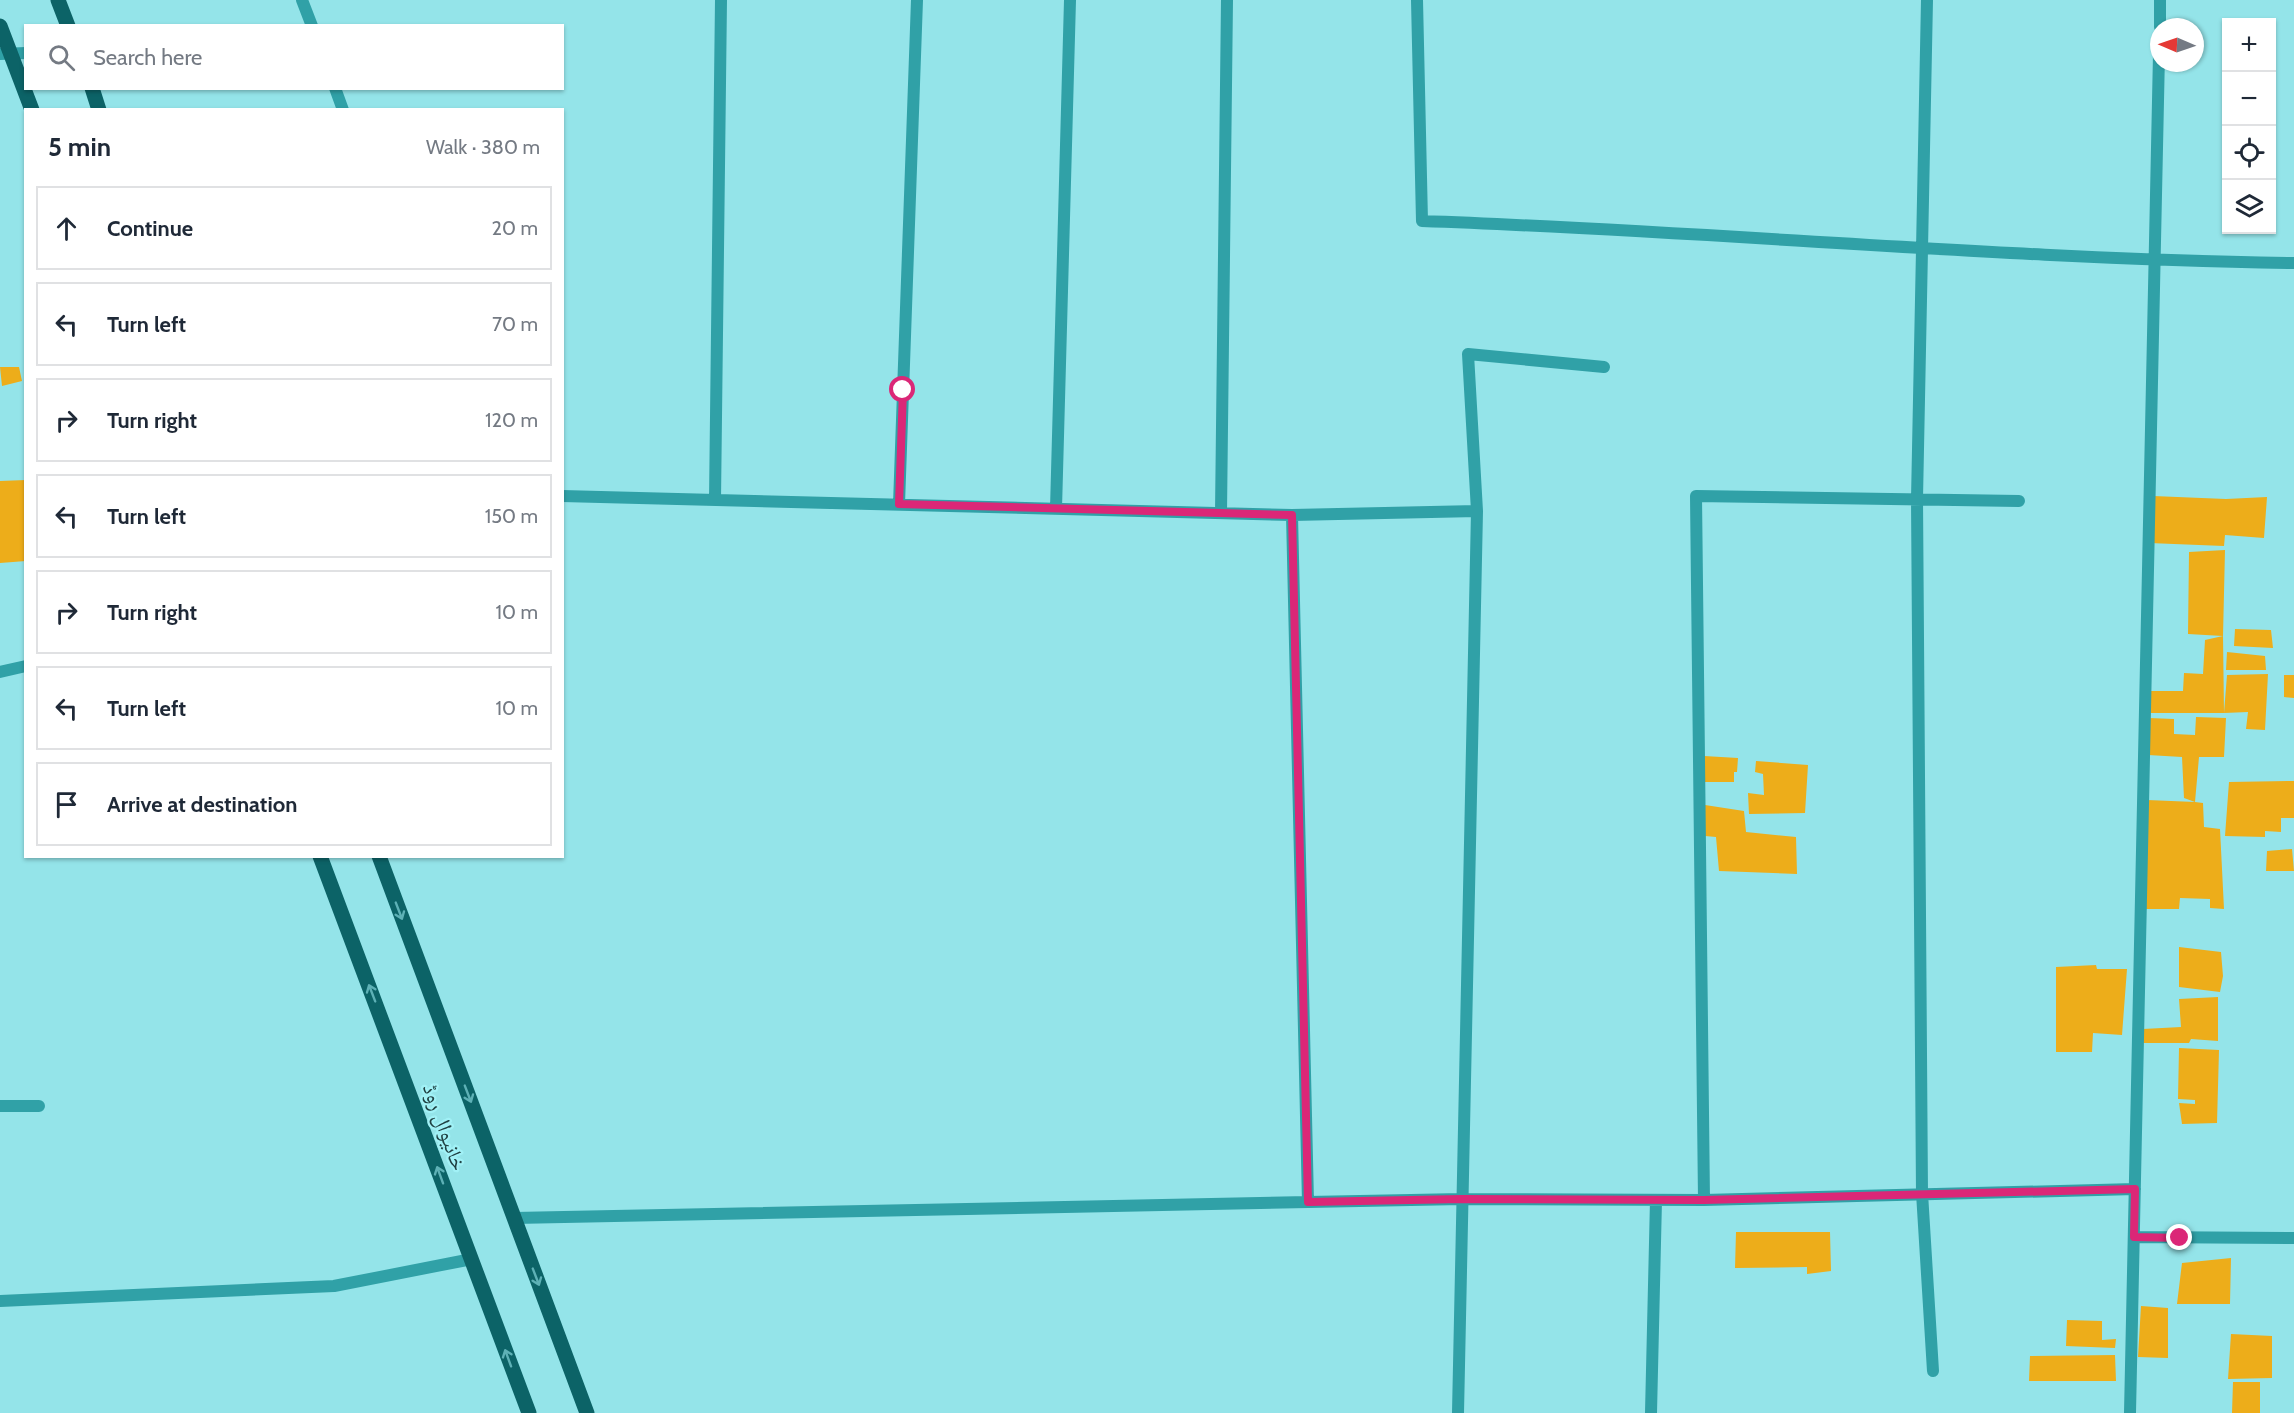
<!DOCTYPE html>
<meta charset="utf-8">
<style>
body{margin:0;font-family:Cabin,"Noto Naskh Arabic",sans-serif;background:#f2f2f3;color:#1f2937}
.controls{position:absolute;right:18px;top:18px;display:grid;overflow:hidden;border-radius:0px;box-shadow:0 2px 4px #0004}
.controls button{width:54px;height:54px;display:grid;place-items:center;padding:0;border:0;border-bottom:2px solid #e0e1e3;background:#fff;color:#1f2937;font:30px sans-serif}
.compass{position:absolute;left:2150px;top:18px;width:54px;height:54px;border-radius:50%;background:#fff;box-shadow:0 2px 4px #0004;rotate:272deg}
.stop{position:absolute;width:18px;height:18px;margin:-14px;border:4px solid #db2777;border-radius:50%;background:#fff}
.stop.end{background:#db2777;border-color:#fff;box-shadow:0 2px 6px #0008}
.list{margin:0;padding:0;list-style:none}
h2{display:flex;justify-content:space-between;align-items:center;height:78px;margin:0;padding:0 24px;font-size:26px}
h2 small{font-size:20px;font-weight:400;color:#747a83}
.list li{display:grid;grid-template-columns:39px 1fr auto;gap:18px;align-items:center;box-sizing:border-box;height:84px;margin:0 12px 12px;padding:0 12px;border:2px solid #e0e1e3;border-radius:0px}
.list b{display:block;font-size:22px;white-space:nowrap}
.list em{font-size:20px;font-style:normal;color:#747a83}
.icon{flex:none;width:33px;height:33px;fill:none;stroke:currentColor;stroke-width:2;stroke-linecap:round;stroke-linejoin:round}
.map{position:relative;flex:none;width:2294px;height:1413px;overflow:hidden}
.search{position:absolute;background:#fff;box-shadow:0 2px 4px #0004;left:24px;top:24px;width:540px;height:66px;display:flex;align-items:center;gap:15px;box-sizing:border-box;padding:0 21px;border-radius:0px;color:#747a83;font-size:22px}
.panel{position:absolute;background:#fff;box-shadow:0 2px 4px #0004;left:24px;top:108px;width:540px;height:750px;border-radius:0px}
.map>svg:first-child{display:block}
</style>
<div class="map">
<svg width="2294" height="1413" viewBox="0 0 2294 1413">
<rect width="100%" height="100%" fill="#94e4e9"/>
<path fill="#edad1a" d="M0,367H19L22,381L2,386Z
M26,480V561L0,563V481Z
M2153,496L2226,499L2267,497L2264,538L2225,535L2224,546L2149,543Z
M2225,550L2223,636L2188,634L2189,552Z
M2235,629L2271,630L2273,648L2234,646Z
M2223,636L2224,713H2149L2150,691H2183L2184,673L2203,674L2205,640Z
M2227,652L2265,656L2266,670H2226Z
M2268,674L2265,730L2246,729L2248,712L2224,713L2227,675Z
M2284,675H2294V698L2284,697Z
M2196,717L2226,718L2224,757H2199L2195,802L2203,803L2204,827L2220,829L2224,909L2210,908V899L2180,898L2179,909H2146L2147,800L2195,802L2184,798L2182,757L2148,755L2149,718L2174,719V734L2195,735Z
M1704,756L1738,758L1737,772H1734V782H1704Z
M1756,761L1808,765L1805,813L1749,814L1748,793L1764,795L1763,774L1755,772Z
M2294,781V818H2281V832L2265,831V837L2225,836L2229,782Z
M1705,805L1744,811L1746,832L1796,837L1797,874L1719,871L1716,837L1705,836Z
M2292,849L2294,871H2266L2267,851Z
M2179,947L2221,952L2223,976L2220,992L2179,987Z
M2096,965L2097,969H2127L2122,1035L2093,1033L2092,1052H2056V967Z
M2218,997V1041L2191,1039L2189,1043H2142L2143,1029L2181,1027L2179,999Z
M2179,1048L2219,1050L2217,1123L2182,1124L2179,1103L2195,1104V1100L2178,1099Z
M1736,1232H1830L1831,1271L1807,1274V1267L1735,1268Z
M2231,1258L2230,1304H2177L2182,1263Z
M2141,1306L2168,1308V1358L2138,1357Z
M2067,1320L2102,1321V1340L2116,1339L2115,1348L2066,1346Z
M2231,1334L2272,1336V1378L2228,1379Z
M2115,1355L2116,1381H2029L2030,1356Z
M2233,1382H2260V1413H2232Z"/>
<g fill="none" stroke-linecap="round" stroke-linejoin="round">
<path stroke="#30a1a7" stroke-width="12" d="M302,0L312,26
M1417,0L1422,221C1713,231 2003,259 2294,263
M1927,0L1917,499L1922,1193L1933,1371
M2160,27V0
M0,54L26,53
M335,88L343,110
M562,496L1292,515L1477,511L1458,1413
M715,500L721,0
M899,504L917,0
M1056,509L1070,0
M1477,511L1468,354L1604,367
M1221,513L1227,0
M1292,515L1308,1202
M0,672L26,666
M0,1106H39
M1704,1200L1696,496L2019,501
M514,1218L1462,1199L1704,1200L2135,1189
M2134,1237L2294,1238
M0,1301L334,1286L472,1259
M1651,1413L1656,1200
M2130,1413L2159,54"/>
<path stroke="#0c6367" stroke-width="15" d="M58,0L68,26
M0,26L32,110
M92,88L99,110
M320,856L529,1413
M379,856L587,1413"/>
</g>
<defs><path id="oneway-shaft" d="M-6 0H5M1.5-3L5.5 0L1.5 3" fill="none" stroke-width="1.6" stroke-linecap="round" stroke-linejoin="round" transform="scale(1.5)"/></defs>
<g stroke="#5eb1b6">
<use href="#oneway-shaft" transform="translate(399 911) rotate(69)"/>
<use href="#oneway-shaft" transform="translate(372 993) rotate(-111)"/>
<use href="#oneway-shaft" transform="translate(468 1094) rotate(69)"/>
<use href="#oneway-shaft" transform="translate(440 1175) rotate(-110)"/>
<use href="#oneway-shaft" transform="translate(536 1277) rotate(69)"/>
<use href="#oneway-shaft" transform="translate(508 1358) rotate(-110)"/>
</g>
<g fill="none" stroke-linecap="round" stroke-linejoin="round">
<path stroke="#db2777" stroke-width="8" d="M903,390L899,504L1292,515L1308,1202L1462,1199L1704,1200L2135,1189L2134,1237L2180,1238"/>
</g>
<g text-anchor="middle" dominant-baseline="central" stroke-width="4.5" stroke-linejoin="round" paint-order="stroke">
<g font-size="21" fill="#204143" stroke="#a1f1f6">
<text transform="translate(445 1127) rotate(70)">خانیوال روڈ</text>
</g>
</g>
</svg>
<div class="controls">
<button>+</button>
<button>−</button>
<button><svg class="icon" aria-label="locate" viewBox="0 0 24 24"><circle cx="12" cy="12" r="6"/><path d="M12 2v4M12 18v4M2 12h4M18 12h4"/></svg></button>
<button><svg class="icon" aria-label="layers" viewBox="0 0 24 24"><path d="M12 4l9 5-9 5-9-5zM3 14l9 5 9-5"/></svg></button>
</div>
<svg class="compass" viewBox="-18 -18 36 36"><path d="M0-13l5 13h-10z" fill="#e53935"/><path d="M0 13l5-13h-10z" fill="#747a83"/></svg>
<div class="stop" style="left:903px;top:390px"></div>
<div class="stop end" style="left:2180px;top:1238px"></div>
<div class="search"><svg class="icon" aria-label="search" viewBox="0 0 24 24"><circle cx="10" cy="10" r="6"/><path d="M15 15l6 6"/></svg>Search here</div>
<section class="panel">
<h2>5 min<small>Walk · 380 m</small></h2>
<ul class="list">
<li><svg class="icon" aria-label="ahead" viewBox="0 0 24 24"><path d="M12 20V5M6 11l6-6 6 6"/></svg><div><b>Continue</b></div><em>20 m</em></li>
<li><svg class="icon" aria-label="left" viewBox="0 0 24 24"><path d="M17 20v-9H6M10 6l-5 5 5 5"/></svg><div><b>Turn left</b></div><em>70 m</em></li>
<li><svg class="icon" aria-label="right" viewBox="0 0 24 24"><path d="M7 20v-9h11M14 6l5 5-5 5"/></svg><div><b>Turn right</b></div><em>120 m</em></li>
<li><svg class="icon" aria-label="left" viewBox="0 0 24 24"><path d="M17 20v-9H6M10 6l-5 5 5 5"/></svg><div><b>Turn left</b></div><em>150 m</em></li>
<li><svg class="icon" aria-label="right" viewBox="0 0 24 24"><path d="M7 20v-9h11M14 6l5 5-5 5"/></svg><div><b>Turn right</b></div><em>10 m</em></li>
<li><svg class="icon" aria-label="left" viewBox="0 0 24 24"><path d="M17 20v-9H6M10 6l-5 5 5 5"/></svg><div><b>Turn left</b></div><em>10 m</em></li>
<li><svg class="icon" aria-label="arrive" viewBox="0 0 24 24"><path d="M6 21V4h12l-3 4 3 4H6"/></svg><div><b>Arrive at destination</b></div></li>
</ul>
</section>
</div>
